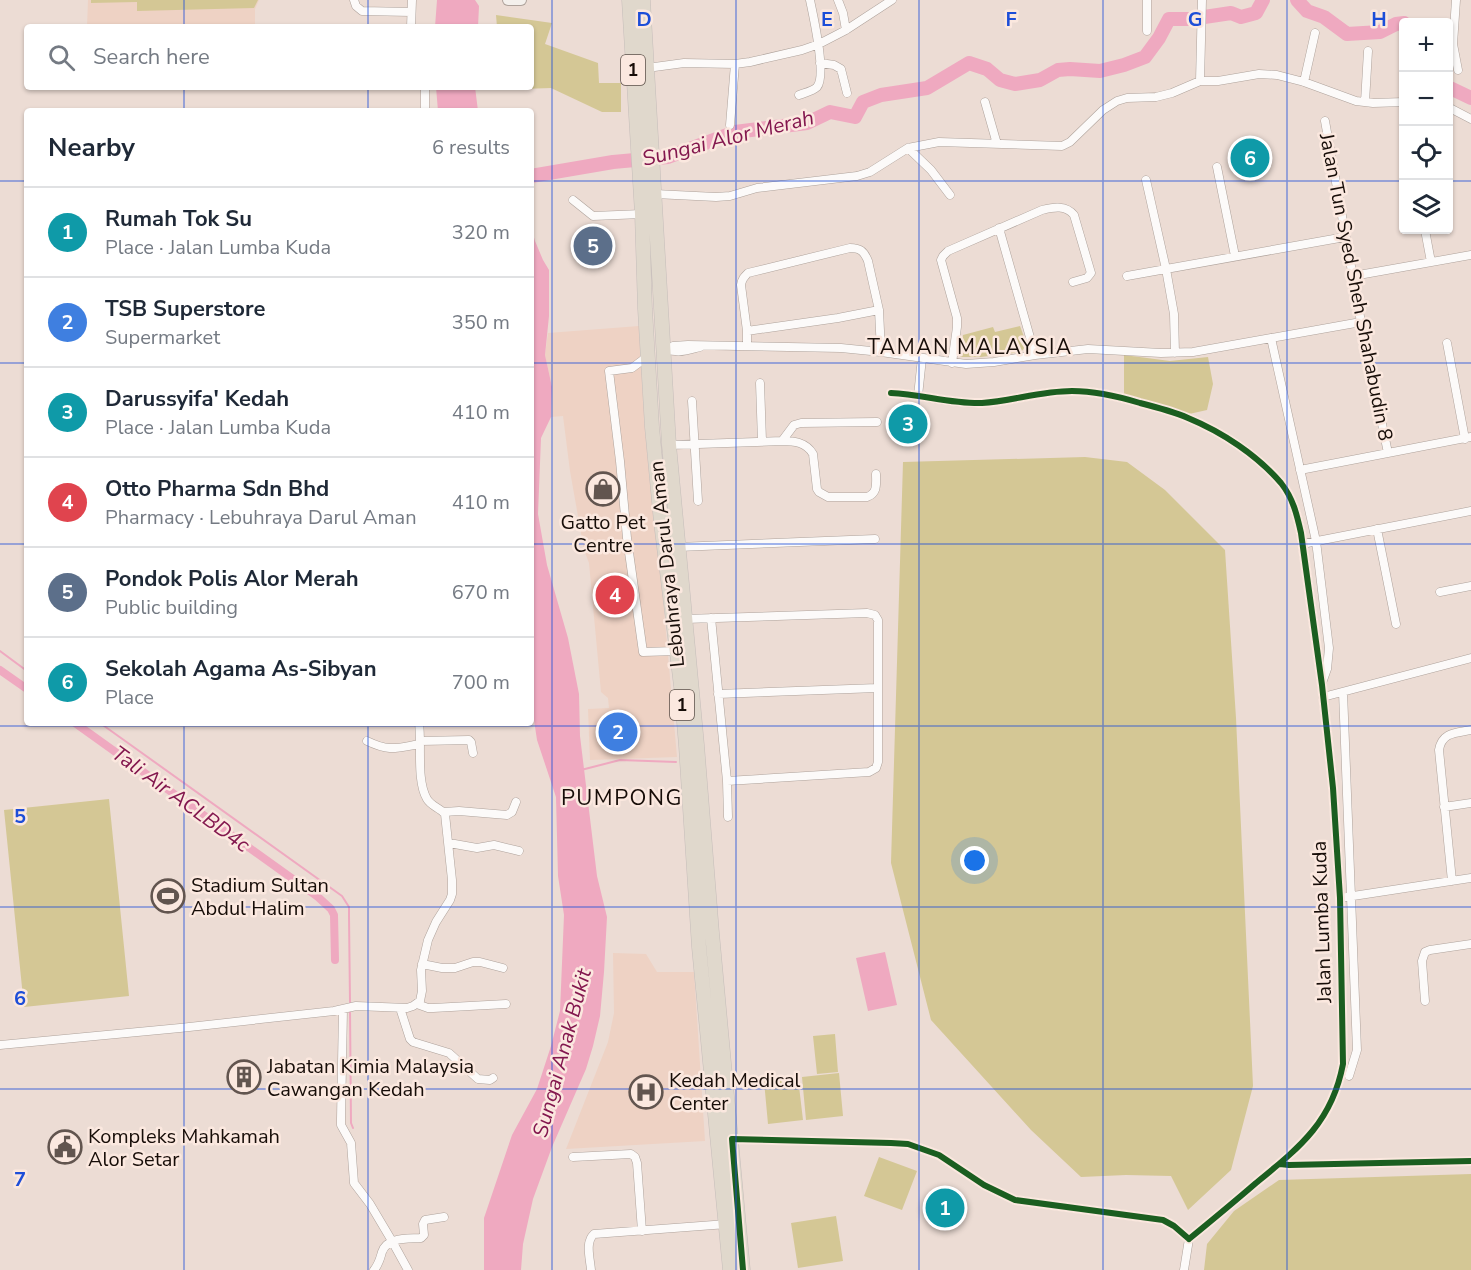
<!DOCTYPE html>
<meta charset="utf-8">
<style>
body{margin:0;font-family:"Nunito Sans",sans-serif;background:#f2f2f3;color:#1f2937}
.controls{position:absolute;right:18px;top:18px;display:grid;overflow:hidden;border-radius:6px;box-shadow:0 2px 4px #0004}
.controls button{width:54px;height:54px;display:grid;place-items:center;padding:0;border:0;border-bottom:2px solid #e0e1e3;background:#fff;color:#1f2937;font:30px sans-serif}
.you{position:absolute;left:975px;top:861px;width:21px;height:21px;margin:-15px;border:4px solid #fff;border-radius:50%;background:#1a73e8;box-shadow:0 0 0 9px #1a73e833}
.badge{display:grid;place-items:center;width:39px;height:39px;border-radius:50%;background:#0f766e;color:#fff;font-size:20px;font-weight:700}
.pin{position:absolute;translate:-50% -50%;border:3px solid #fff;box-shadow:0 2px 6px #0006}
.list{margin:0;padding:0;list-style:none}
h2{display:flex;justify-content:space-between;align-items:center;height:78px;margin:0;padding:0 24px;font-size:26px}
h2 small{font-size:20px;font-weight:400;color:#747a83}
.list li{display:grid;grid-template-columns:39px 1fr auto;gap:18px;align-items:center;box-sizing:border-box;height:90px;padding:0 24px;border-top:2px solid #e0e1e3}
.list b{display:block;font-size:22px;white-space:nowrap}
.list p{margin:0;font-size:20px;white-space:nowrap;color:#747a83}
.list em{font-size:20px;font-style:normal;color:#747a83}
.icon{flex:none;width:33px;height:33px;fill:none;stroke:currentColor;stroke-width:2;stroke-linecap:round;stroke-linejoin:round}
.map{position:relative;flex:none;width:1471px;height:1270px;overflow:hidden}
.search{position:absolute;background:#fff;box-shadow:0 2px 4px #0004;left:24px;top:24px;width:510px;height:66px;display:flex;align-items:center;gap:15px;box-sizing:border-box;padding:0 21px;border-radius:6px;color:#747a83;font-size:22px}
.panel{position:absolute;background:#fff;box-shadow:0 2px 4px #0004;left:24px;top:108px;width:510px;height:618px;border-radius:6px}
.map>svg:first-child{display:block}
</style>
<div class="map">
<svg width="1471" height="1270" viewBox="0 0 1471 1270">
<rect width="100%" height="100%" fill="#ecdcd4"/>
<path fill="#eed2c4" d="M88,0H259L255,9V27H87Z
M639,326L677,757L590,760L588,709L609,708L608,698L601,692L589,563L584,550L570,471L563,416L551,417L552,387L545,355L548,333Z
M613,953L646,954L657,972H694L705,1141L566,1149L608,1042L614,1013Z"/>
<path fill="#d4c795" d="M91,0H258L254,8L137,11V2L91,3Z
M496,15L552,23L545,44L598,63L599,83H621V112H602L551,88L498,90V87H531V27H497Z
M1020,326L1027,345L1021,352L981,357H960L963,335L993,327L995,332Z
M1124,355L1170,361L1208,357L1213,384L1207,410L1189,414L1156,404L1124,396Z
M1085,457L1127,462L1165,490L1225,550L1236,718L1253,1086L1231,1170L1188,1210L1171,1176L1126,1175L1081,1177L1031,1130L931,1020L891,863L903,462Z
M109,799L129,996L24,1007L4,810Z
M835,1034L838,1072L817,1074L813,1036Z
M839,1073L843,1116L806,1120L802,1077Z
M798,1078L803,1120L768,1124L764,1081Z
M879,1157L917,1171L902,1210L864,1196Z
M1471,1174V1270H1204L1207,1244L1234,1211L1279,1180Z
M836,1216L843,1261L798,1268L791,1223Z"/>
<path fill="#efa9c0" d="M437,0H475L479,6L478,27H435Z
M436,87H475L478,111H438Z
M531,227L535,241L543,260L549,270V316L545,355L552,387L551,417L541,438L538,514L547,565L568,638L579,694L580,736L597,876L607,917L604,972L600,1016L593,1046L586,1069L552,1147L533,1199L523,1244L521,1270H484V1218L512,1135L537,1089L551,1046L560,1011L564,915L558,876L556,797L537,740L531,700Z
M885,952L897,1005L868,1011L856,958Z"/>
<g fill="none" stroke-linecap="round" stroke-linejoin="round">
<path stroke="#efa9c0" stroke-width="2" d="M0,651L27,671
M100,723L342,896L349,907V916L350,1002
M581,770L620,760L676,762
M350,1011L351,1123L353,1128"/>
<path stroke="#efa9c0" stroke-width="8" d="M0,670L27,689
M75,723L318,897L331,909L334,915L335,960"/>
<path stroke="#efa9c0" stroke-width="14" d="M1297,0L1307,11L1324,17L1347,34L1380,32L1396,24L1404,23
M1448,87L1471,98
M531,176L613,162L668,157L735,132L807,123L830,112L855,117L863,102L881,95L927,88L969,63L987,69L1000,80L1015,84L1040,80L1058,70L1070,69L1100,71L1124,65L1145,57L1159,38L1169,19H1191L1231,13L1241,17L1256,13L1263,0"/>
<g stroke="#aea29b" stroke-width="9">
<path id="street" d="M354,0L356,6L362,11L411,12
M838,0L843,13L846,30
M1147,0V31
M1456,0L1453,44L1458,70
M411,27L412,0
M820,63L834,65L841,69L847,93
M647,68L684,63L735,64L750,62L802,50L819,44L846,30L892,0
M1200,81L1202,0
M1304,82L1315,33
M799,95C804,93 813,91 817,87C827,75 813,15 810,0
M985,102L997,144
M1365,102L1368,51
M1448,107L1471,119
M425,111V87
M1325,121L1361,322L1388,453
M730,125L735,64
M908,148L931,170L950,195
M1217,167L1235,256
M1146,180L1166,269L1174,314L1175,353
M655,194L716,197L730,196L757,188L857,176L870,172L908,148L939,142L1062,146L1070,142L1103,110L1117,101L1127,98L1156,97L1172,93L1200,81H1218L1259,74L1277,75L1304,82L1356,101L1373,103L1404,102
M573,200L593,216L642,214
M999,228L1035,355
M1425,230L1431,262
M1127,276L1345,237
M1353,276L1471,255
M747,331L838,318L879,310
M1271,338L1316,541L1329,648L1327,669L1322,683
M1447,343L1465,439
M747,346V331L741,285C742,279 744,277 748,273L850,248C860,248 864,251 868,261L879,310L881,352
M665,349C668,349 671,351 675,351C682,353 692,349 700,347
M670,349L673,346L688,345L841,348L881,352L966,364L994,362L1035,355L1088,349L1161,353L1193,352L1361,322
M648,356L632,368L609,371L620,461L627,538L643,652L676,651
M952,363L957,327V318L941,260L943,256L948,251L1042,210C1054,207 1066,205 1074,215L1091,273L1087,278L1073,282
M760,383L762,441
M891,393C921,394 951,404 982,403C1012,401 1041,391 1072,391C1096,391 1117,396 1140,403C1156,407 1172,411 1188,418C1222,432 1257,455 1281,483C1293,498 1297,515 1301,533L1322,685L1333,788L1340,898L1343,1064C1332,1122 1300,1147 1256,1183C1234,1202 1211,1221 1189,1239
M918,396L922,358
M692,401L698,501
M782,441L794,425L801,423L877,422
M669,445L782,441C794,441 806,442 813,454L817,489L819,492L828,497H867C878,493 876,484 876,474
M1300,470L1471,437
M1377,529L1396,624
M1302,544L1471,511
M678,547L875,539
M1440,592L1471,586
M711,618L727,781L728,817
M685,619L867,613L875,615L878,620V762L876,768L869,772L727,781
M1343,692L1357,1050L1349,1076
M718,694L877,688
M1323,697L1471,658
M367,741C390,752 396,748 420,744
M421,741L469,740L471,742L473,753
M1444,807L1471,803
M444,812L459,811L507,815L512,812L516,802
M449,843L477,848L494,845L519,851
M1452,881L1439,750C1442,732 1456,733 1471,730
M1340,898L1471,878
M422,964L442,968H455L473,962H480L503,968
M1425,1001L1422,961L1425,952L1430,950L1471,944
M417,1004L428,1008H433L506,1004
M400,1008L410,1039L413,1042L449,1053L478,1079L490,1080L493,1078
M343,1009L341,1119V1125L351,1143L354,1183L370,1204L392,1241L408,1270
M0,1045L180,1028L334,1011L356,1006L407,1008L413,1006L420,1001L422,991L421,970L428,940L436,922L450,900L452,894V880L445,814C440,808 431,806 427,799C416,780 422,745 419,723
M732,1139L891,1143L908,1144L939,1155L984,1185L1015,1200L1163,1220L1174,1226L1189,1239
M573,1157L631,1154L635,1157L637,1163L642,1231
M1280,1164L1289,1165L1471,1161
M374,1270C379,1264 380,1259 382,1252C387,1237 407,1239 421,1238L424,1235L423,1224L425,1220L444,1217
M591,1270C590,1258 585,1242 594,1234L727,1224
M1184,1270L1189,1239"/>
</g>
<g stroke="#aea29b" stroke-width="12">
<path id="secondary" d="M508,0H521"/>
</g>
<g stroke="#c5bdba" stroke-width="15">
<path id="highway" d="M629,0L642,214L645,309L652,427L661,522L681,686L686,746L699,947L730,1270
M643,0L669,445L697,745L712,933L743,1270"/>
</g>
<use href="#street" stroke="#fcfaf9" stroke-width="8"/>
<use href="#secondary" stroke="#f4f0ec" stroke-width="10"/>
<use href="#highway" stroke="#e0d8cc" stroke-width="14"/>
<g stroke="#fbe8df" stroke-width="10">
<path id="cycleway" d="M891,393C921,394 951,404 982,403C1012,401 1041,391 1072,391C1096,391 1117,396 1140,403C1156,407 1172,411 1188,418C1222,432 1257,455 1281,483C1293,498 1297,515 1301,533L1322,685L1333,788L1340,898L1343,1064C1332,1122 1300,1147 1256,1183C1234,1202 1211,1221 1189,1239
M1280,1164L1289,1165L1471,1161
M743,1270L732,1139L891,1143L908,1144L939,1155L984,1185L1015,1200L1163,1220L1174,1226L1189,1239"/>
</g>
<use href="#cycleway" stroke="#1b5e20" stroke-width="6"/>
</g>
<path fill="none" stroke="#1d4ed8" stroke-width="1.5" stroke-opacity="0.55" d="M184,0V27M368,0V27M552,0V1270M736,0V1270M919,0V1270M1103,0V1270M1287,0V1270M184,87V111M368,87V111M0,181H27M531,181H1404M1448,181H1471M0,363H27M531,363H1471M0,544H27M531,544H1471M184,723V1270M368,723V1270M0,726H1471M0,907H1471M0,1089H1471"/>
<defs>
<g id="shop-ring" transform="scale(1.725)"><circle r="9.5" fill="#fbe8df" stroke="#62554f" stroke-width="1.5"/><path d="M-5-2.5h2.3a2.7 3.5 0 0 1 5.4 0H5L5.5 6h-11ZM-1.5-2.5h3a1.5 2.3 0 0 0-3 0Z" fill="#62554f"/></g>
<g id="stadium-ring" transform="scale(1.725)"><circle r="9.5" fill="#fbe8df" stroke="#62554f" stroke-width="1.5"/><path d="M0-5a6.5 5 0 1 0 0 10a6.5 5 0 1 0 0-10ZM-3.5-1.8h7v3.6h-7Z" fill="#62554f"/></g>
<g id="building-ring" transform="scale(1.725)"><circle r="9.5" fill="#fbe8df" stroke="#62554f" stroke-width="1.5"/><path d="M-4-6H4V6H1V3H-1V6H-4ZM-2.5-4.3h1.7v1.8h-1.7ZM.8-4.3h1.7v1.8H.8ZM-2.5-1h1.7V.8h-1.7ZM.8-1h1.7V.8H.8Z" fill="#62554f"/></g>
<g id="hospital-ring" transform="scale(1.725)"><circle r="9.5" fill="#fbe8df" stroke="#62554f" stroke-width="1.5"/><path d="M-5-5h3v3.5h4V-5h3V5h-3V1.5h-4V5h-3Z" fill="#62554f"/></g>
<g id="civic-ring" transform="scale(1.725)"><circle r="9.5" fill="#fbe8df" stroke="#62554f" stroke-width="1.5"/><path d="M-.6-6.5H3V-4.5H.6V-3L4-1V1h2V6H-6V1h2V-1L-.6-3ZM-1.2 2.5V6h2.4V2.5Z" fill="#62554f"/></g>
</defs>
<g fill-rule="evenodd">
<use href="#shop-ring" x="603" y="489"/>
<use href="#stadium-ring" x="168" y="896"/>
<use href="#building-ring" x="244" y="1077"/>
<use href="#hospital-ring" x="646" y="1092"/>
<use href="#civic-ring" x="65" y="1147"/>
</g>
<g text-anchor="middle" dominant-baseline="central" stroke-width="5" stroke-linejoin="round" paint-order="stroke">
<g fill="#fbe8df" stroke="#5b4f48" stroke-width="1.5">
<rect x="621" y="55" width="24" height="30" rx="4.5"/>
<rect x="670" y="690" width="24" height="30" rx="4.5"/>
</g>
<g font-size="18" font-weight="bold" fill="#170d08">
<text x="633" y="70">1</text>
<text x="682" y="705">1</text>
</g>
<g font-size="20" fill="#170d08" stroke="#fbe8df">
<text transform="translate(1356 287) rotate(79)">Jalan Tun Syed Sheh Shahabudin 8</text>
<text transform="translate(667 564) rotate(-96)">Lebuhraya Darul Aman</text>
<text transform="translate(1322 922) rotate(-92)">Jalan Lumba Kuda</text>
</g>
<g font-size="20" fill="#170d08" stroke="#fbe8df" text-anchor="start">
<text x="603" y="522" text-anchor="middle">Gatto Pet<tspan x="603" dy="23">Centre</tspan></text>
<text x="191" y="885">Stadium Sultan<tspan x="191" dy="23">Abdul Halim</tspan></text>
<text x="267" y="1066">Jabatan Kimia Malaysia<tspan x="267" dy="23">Cawangan Kedah</tspan></text>
<text x="669" y="1080">Kedah Medical<tspan x="669" dy="23">Center</tspan></text>
<text x="88" y="1136">Kompleks Mahkamah<tspan x="88" dy="23">Alor Setar</tspan></text>
</g>
<g font-size="21" font-style="italic" fill="#83174e" stroke="#fbe8df">
<text transform="translate(728 138) rotate(-14)">Sungai Alor Merah</text>
<text transform="translate(181 799) rotate(36)">Tali Air ACLBD4c</text>
<text transform="translate(562 1053) rotate(-75)">Sungai Anak Bukit</text>
</g>
<g font-size="21" letter-spacing="1.5" fill="#170d08" stroke="#fbe8df">
<text x="970" y="347">TAMAN MALAYSIA</text>
</g>
<g font-size="22" letter-spacing="1.5" fill="#170d08" stroke="#fbe8df">
<text x="622" y="798">PUMPONG</text>
</g>
</g>
<g font-size="20" text-anchor="middle" font-weight="bold" fill="#1d4ed8" stroke="#fbe8df" stroke-width="5" stroke-linejoin="round" paint-order="stroke">
<text x="644" y="26">D</text>
<text x="827" y="26">E</text>
<text x="1011" y="26">F</text>
<text x="1195" y="26">G</text>
<text x="1379" y="26">H</text>
<text x="20" y="823">5</text>
<text x="20" y="1005">6</text>
<text x="20" y="1186">7</text>
</g>
</svg>
<div class="controls">
<button>+</button>
<button>−</button>
<button><svg class="icon" aria-label="locate" viewBox="0 0 24 24"><circle cx="12" cy="12" r="6"/><path d="M12 2v4M12 18v4M2 12h4M18 12h4"/></svg></button>
<button><svg class="icon" aria-label="layers" viewBox="0 0 24 24"><path d="M12 4l9 5-9 5-9-5zM3 14l9 5 9-5"/></svg></button>
</div>
<div class="you"></div>
<div class="pin badge" style="left:945px;top:1208px;background:#0f9aa8">1</div>
<div class="pin badge" style="left:618px;top:732px;background:#3f7fe0">2</div>
<div class="pin badge" style="left:908px;top:424px;background:#0f9aa8">3</div>
<div class="pin badge" style="left:615px;top:595px;background:#e0444e">4</div>
<div class="pin badge" style="left:593px;top:246px;background:#5c6f8a">5</div>
<div class="pin badge" style="left:1250px;top:158px;background:#0f9aa8">6</div>
<div class="search"><svg class="icon" aria-label="search" viewBox="0 0 24 24"><circle cx="10" cy="10" r="6"/><path d="M15 15l6 6"/></svg>Search here</div>
<section class="panel">
<h2>Nearby<small>6 results</small></h2>
<ul class="list">
<li><span class="badge" style="background:#0f9aa8">1</span><div><b>Rumah Tok Su</b><p>Place · Jalan Lumba Kuda</p></div><em>320 m</em></li>
<li><span class="badge" style="background:#3f7fe0">2</span><div><b>TSB Superstore</b><p>Supermarket</p></div><em>350 m</em></li>
<li><span class="badge" style="background:#0f9aa8">3</span><div><b>Darussyifa' Kedah</b><p>Place · Jalan Lumba Kuda</p></div><em>410 m</em></li>
<li><span class="badge" style="background:#e0444e">4</span><div><b>Otto Pharma Sdn Bhd</b><p>Pharmacy · Lebuhraya Darul Aman</p></div><em>410 m</em></li>
<li><span class="badge" style="background:#5c6f8a">5</span><div><b>Pondok Polis Alor Merah</b><p>Public building</p></div><em>670 m</em></li>
<li><span class="badge" style="background:#0f9aa8">6</span><div><b>Sekolah Agama As-Sibyan</b><p>Place</p></div><em>700 m</em></li>
</ul>
</section>
</div>
